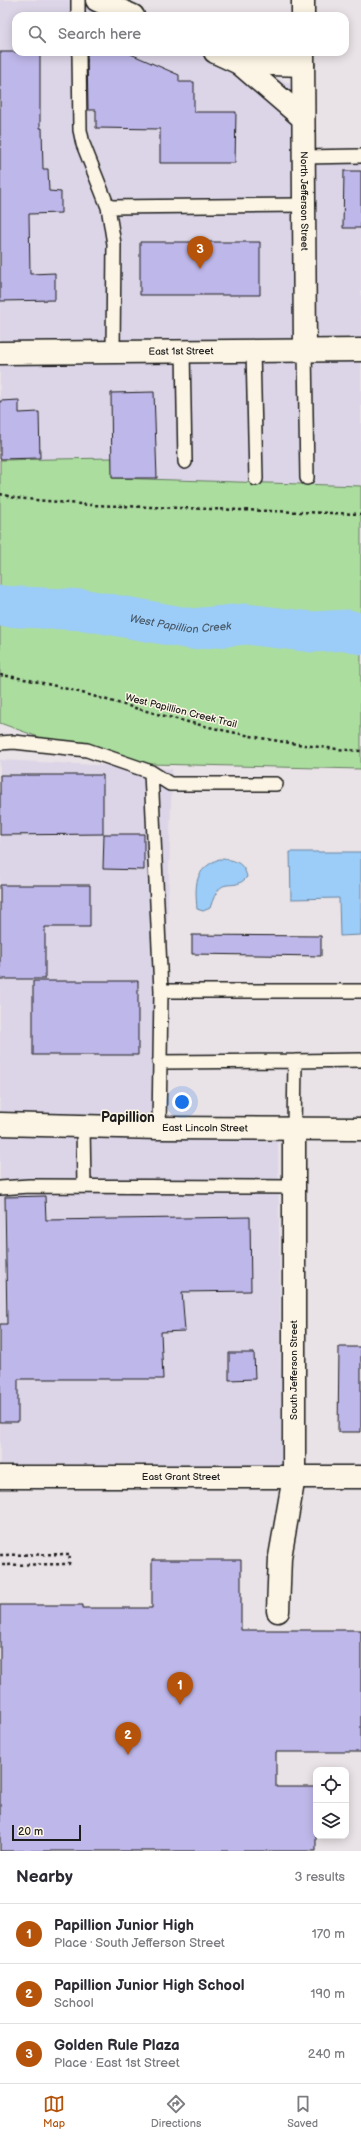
<!DOCTYPE html>
<meta charset="utf-8">
<style>
body{margin:0;font-family:"Balsamiq Sans",sans-serif;background:#f7f7f7;color:#2b2b33}
.controls{position:absolute;right:12px;bottom:12px;display:grid;overflow:hidden;border-radius:8px;box-shadow:0 2px 10px #0003}
.controls button{width:36px;height:36px;display:grid;place-items:center;padding:0;border:0;border-bottom:1px solid #e1e1e2;background:#fff;color:#2b2b33;font:20px sans-serif}
.scale{position:absolute;left:12px;bottom:10px;width:69px;box-sizing:border-box;padding-left:4px;border:2px solid #1c1c1c;border-top:0;font-size:11px;line-height:14px;white-space:nowrap;color:#1c1c1c;-webkit-text-stroke:3px #fcf5e5;paint-order:stroke}
.you{position:absolute;left:182px;top:1102px;width:14px;height:14px;margin:-10px;border:3px solid #fff;border-radius:50%;background:#1a73e8;box-shadow:0 0 0 6px #1a73e833}
.badge{display:grid;place-items:center;width:26px;height:26px;border-radius:50%;background:#b45309;color:#fff;font-size:13px;font-weight:700}
.pin{position:absolute;translate:-50% -33px;filter:drop-shadow(0 1px 2px #0008)}
.pin::after{content:'';position:absolute;top:21px;width:14px;height:12px;background:inherit;clip-path:polygon(0 0,100% 0,50% 100%)}
.list{margin:0;padding:0;list-style:none}
h2{display:flex;justify-content:space-between;align-items:center;height:52px;margin:0;padding:0 16px;font-size:17px}
h2 small{font-size:13px;font-weight:400;color:#7c7c81}
.list li{display:grid;grid-template-columns:26px 1fr auto;gap:12px;align-items:center;box-sizing:border-box;height:60px;padding:0 16px;border-top:1px solid #e1e1e2}
.list b{display:block;font-size:15px;white-space:nowrap}
.list p{margin:0;font-size:13px;white-space:nowrap;color:#7c7c81}
.list em{font-size:13px;font-style:normal;color:#7c7c81}
.icon{flex:none;width:22px;height:22px;fill:none;stroke:currentColor;stroke-width:2;stroke-linecap:round;stroke-linejoin:round}
.map{position:relative;flex:none;width:361px;height:1851px;overflow:hidden}
.search{position:absolute;background:#fff;box-shadow:0 2px 10px #0003;left:12px;right:12px;top:12px;height:44px;display:flex;align-items:center;gap:10px;box-sizing:border-box;padding:0 14px;border-radius:12px;color:#7c7c81;font-size:15px}
.sheet{height:232px;background:#fff}
nav{display:flex;justify-content:space-around;align-items:center;box-sizing:border-box;height:56px;border-top:1px solid #e1e1e2;background:#fff;font-size:11px;color:#7c7c81}
nav a{display:grid;justify-items:center;gap:2px}
nav .on{color:#b45309}
.map>svg:first-child{display:block}
</style>
<div class="map">
<svg width="361" height="1851" viewBox="0 0 361 1851">
<rect width="100%" height="100%" fill="#e9e2e6"/>
<filter id="ink" filterUnits="userSpaceOnUse"><feTurbulence type="fractalNoise" baseFrequency=".025" numOctaves="2"/><feDisplacementMap in="SourceGraphic" scale="8" xChannelSelector="R" yChannelSelector="G"/><feConvolveMatrix kernelMatrix="1 2 1 2 8 2 1 2 1" color-interpolation-filters="sRGB"/></filter>
<g filter="url(#ink)">
<path fill="#dcd5e7" d="M0,0H69L111,16H16V52H206L291,84L296,155L361,157V488L0,481Z
M0,760L172,769L161,1139L278,1140L282,1465L0,1464Z"/>
<path fill="#abdd9f" stroke="#647c5e" d="M112,458L113,478L361,486V769L110,763L0,723V460Z"/>
<path fill="#9cccf8" stroke="#6986a0" d="M290,852H361V935L340,936L339,898L291,899Z
M219,859C233,859 244,862 247,877C231,895 222,870 210,908L203,911L197,909C195,884 194,870 219,859Z"/>
<g fill="none" stroke-linecap="round" stroke-linejoin="round">
<path stroke="#9cccf8" stroke-width="41" id="s1" d="M0,606L86,610L192,629L246,624L312,632L348,630L361,634"/>
</g>
<path fill="#beb7e9" stroke="#1c1c1c" d="M0,52H40V128H42L43,169H48L49,191L61,192V213L29,214L30,274L55,273V300L0,301Z
M87,52H126L179,75V82H194V112H236L235,163H160V129L96,128V110H88Z
M344,171H361V228H343Z
M140,242H260V295H140Z
M154,392L157,478H112L111,393Z
M19,400V413L39,412L40,458L0,459V401Z
M0,775H103V834L0,835Z
M104,834H144V870L103,869Z
M0,885H90V927H45V979H0Z
M192,935L321,936V956L192,954Z
M33,981H138V1055H33Z
M45,1196L46,1220L250,1217L251,1291L182,1292L185,1331L161,1332L163,1379H18V1422H0V1324H7L5,1197Z
M339,1347H361V1432H338Z
M229,1353H254L255,1379L229,1380Z
M152,1560H241V1630H361V1752H276V1787H316V1851H0V1605H83V1608H152Z"/>
<g fill="none" stroke-linecap="round" stroke-linejoin="round">
<g stroke="#1c1c1c" stroke-width="16">
<path id="lane" d="M78,0V16
M79,52L80,130L83,144L108,207L114,244L113,351
M303,157L361,156
M108,207L303,205
M183,350L185,462
M253,350L256,479
M305,350L307,478
M0,743L14,742L87,750L151,772L170,784H276
M151,772L161,991L159,1128
M161,991H361
M295,1061L361,1060
M159,1062L295,1061L294,1129
M83,1126L84,1186
M0,1188L29,1186L294,1187"/>
</g>
<g stroke="#1c1c1c" stroke-width="25">
<g id="street">
<path d="M97,0L133,16"/>
<path d="M303,16V0"/>
<path d="M215,52L239,63L303,118"/>
<path id="s2" d="M303,52L305,350"/>
<path d="M239,63L303,65"/>
<path id="s3" d="M0,1124L159,1128L361,1129"/>
<path id="s4" d="M0,1477H361"/>
<path d="M278,1611L280,1557L294,1477V1129"/>
</g>
</g>
<g stroke="#1c1c1c" stroke-width="25">
<g id="secondary">
<path id="s5" d="M0,353L361,350"/>
</g>
</g>
<path stroke="#1c1c1c" stroke-width="2.5" stroke-dasharray="3 3" stroke-linecap="butt" d="M0,494L15,498L90,505L361,514
M0,675C51,682 101,699 150,712C219,731 290,746 361,751
M0,1555L70,1554L69,1564L0,1565"/>
<use href="#lane" stroke="#fcf5e5" stroke-width="13"/>
<use href="#street" stroke="#fcf5e5" stroke-width="22"/>
<use href="#secondary" stroke="#fcf5e5" stroke-width="22"/>
</g>
</g>
<g text-anchor="middle" dominant-baseline="central" stroke-width="3" stroke-linejoin="round" paint-order="stroke">
<g font-size="10" fill="#1c1c1c" stroke="#fcf5e5">
<text stroke="none"><textPath href="#s2" startOffset="149">North Jefferson Street</textPath></text>
<text stroke="none"><textPath href="#s5" startOffset="181">East 1st Street</textPath></text>
<text transform="translate(181 711) rotate(14)">West Papillion Creek Trail</text>
<text stroke="none"><textPath href="#s3" startOffset="205">East Lincoln Street</textPath></text>
<text transform="translate(294 1370) rotate(-90)">South Jefferson Street</text>
<text stroke="none"><textPath href="#s4" startOffset="181">East Grant Street</textPath></text>
</g>
<g font-size="11" font-style="italic" fill="#495a69" stroke="#fcf5e5">
<text stroke="none"><textPath href="#s1" startOffset="182">West Papillion Creek</textPath></text>
</g>
<g font-size="14" font-weight="bold" fill="#1c1c1c" stroke="#fcf5e5">
<text x="128" y="1117">Papillion</text>
</g>
</g>
</svg>
<div class="controls">
<button><svg class="icon" aria-label="locate" viewBox="0 0 24 24"><circle cx="12" cy="12" r="6"/><path d="M12 2v4M12 18v4M2 12h4M18 12h4"/></svg></button>
<button><svg class="icon" aria-label="layers" viewBox="0 0 24 24"><path d="M12 4l9 5-9 5-9-5zM3 14l9 5 9-5"/></svg></button>
</div>
<div class="scale">20 m</div>
<div class="you"></div>
<div class="pin badge" style="left:180px;top:1705px">1</div>
<div class="pin badge" style="left:128px;top:1755px">2</div>
<div class="pin badge" style="left:200px;top:269px">3</div>
<div class="search"><svg class="icon" aria-label="search" viewBox="0 0 24 24"><circle cx="10" cy="10" r="6"/><path d="M15 15l6 6"/></svg>Search here</div>
</div>
<section class="sheet">
<h2>Nearby<small>3 results</small></h2>
<ul class="list">
<li><span class="badge">1</span><div><b>Papillion Junior High</b><p>Place · South Jefferson Street</p></div><em>170 m</em></li>
<li><span class="badge">2</span><div><b>Papillion Junior High School</b><p>School</p></div><em>190 m</em></li>
<li><span class="badge">3</span><div><b>Golden Rule Plaza</b><p>Place · East 1st Street</p></div><em>240 m</em></li>
</ul>
</section>
<nav>
<a class="on"><svg class="icon" aria-label="map" viewBox="0 0 24 24"><path d="M3 6l6-2 6 2 6-2v14l-6 2-6-2-6 2zM9 4v14M15 6v14"/></svg>Map</a>
<a><svg class="icon" aria-label="directions" viewBox="0 0 24 24"><path d="M12 3l9 9-9 9-9-9zM9 14v-3h6M13 9l2 2-2 2"/></svg>Directions</a>
<a><svg class="icon" aria-label="saved" viewBox="0 0 24 24"><path d="M7 4h10v16l-5-4-5 4z"/></svg>Saved</a>
</nav>
